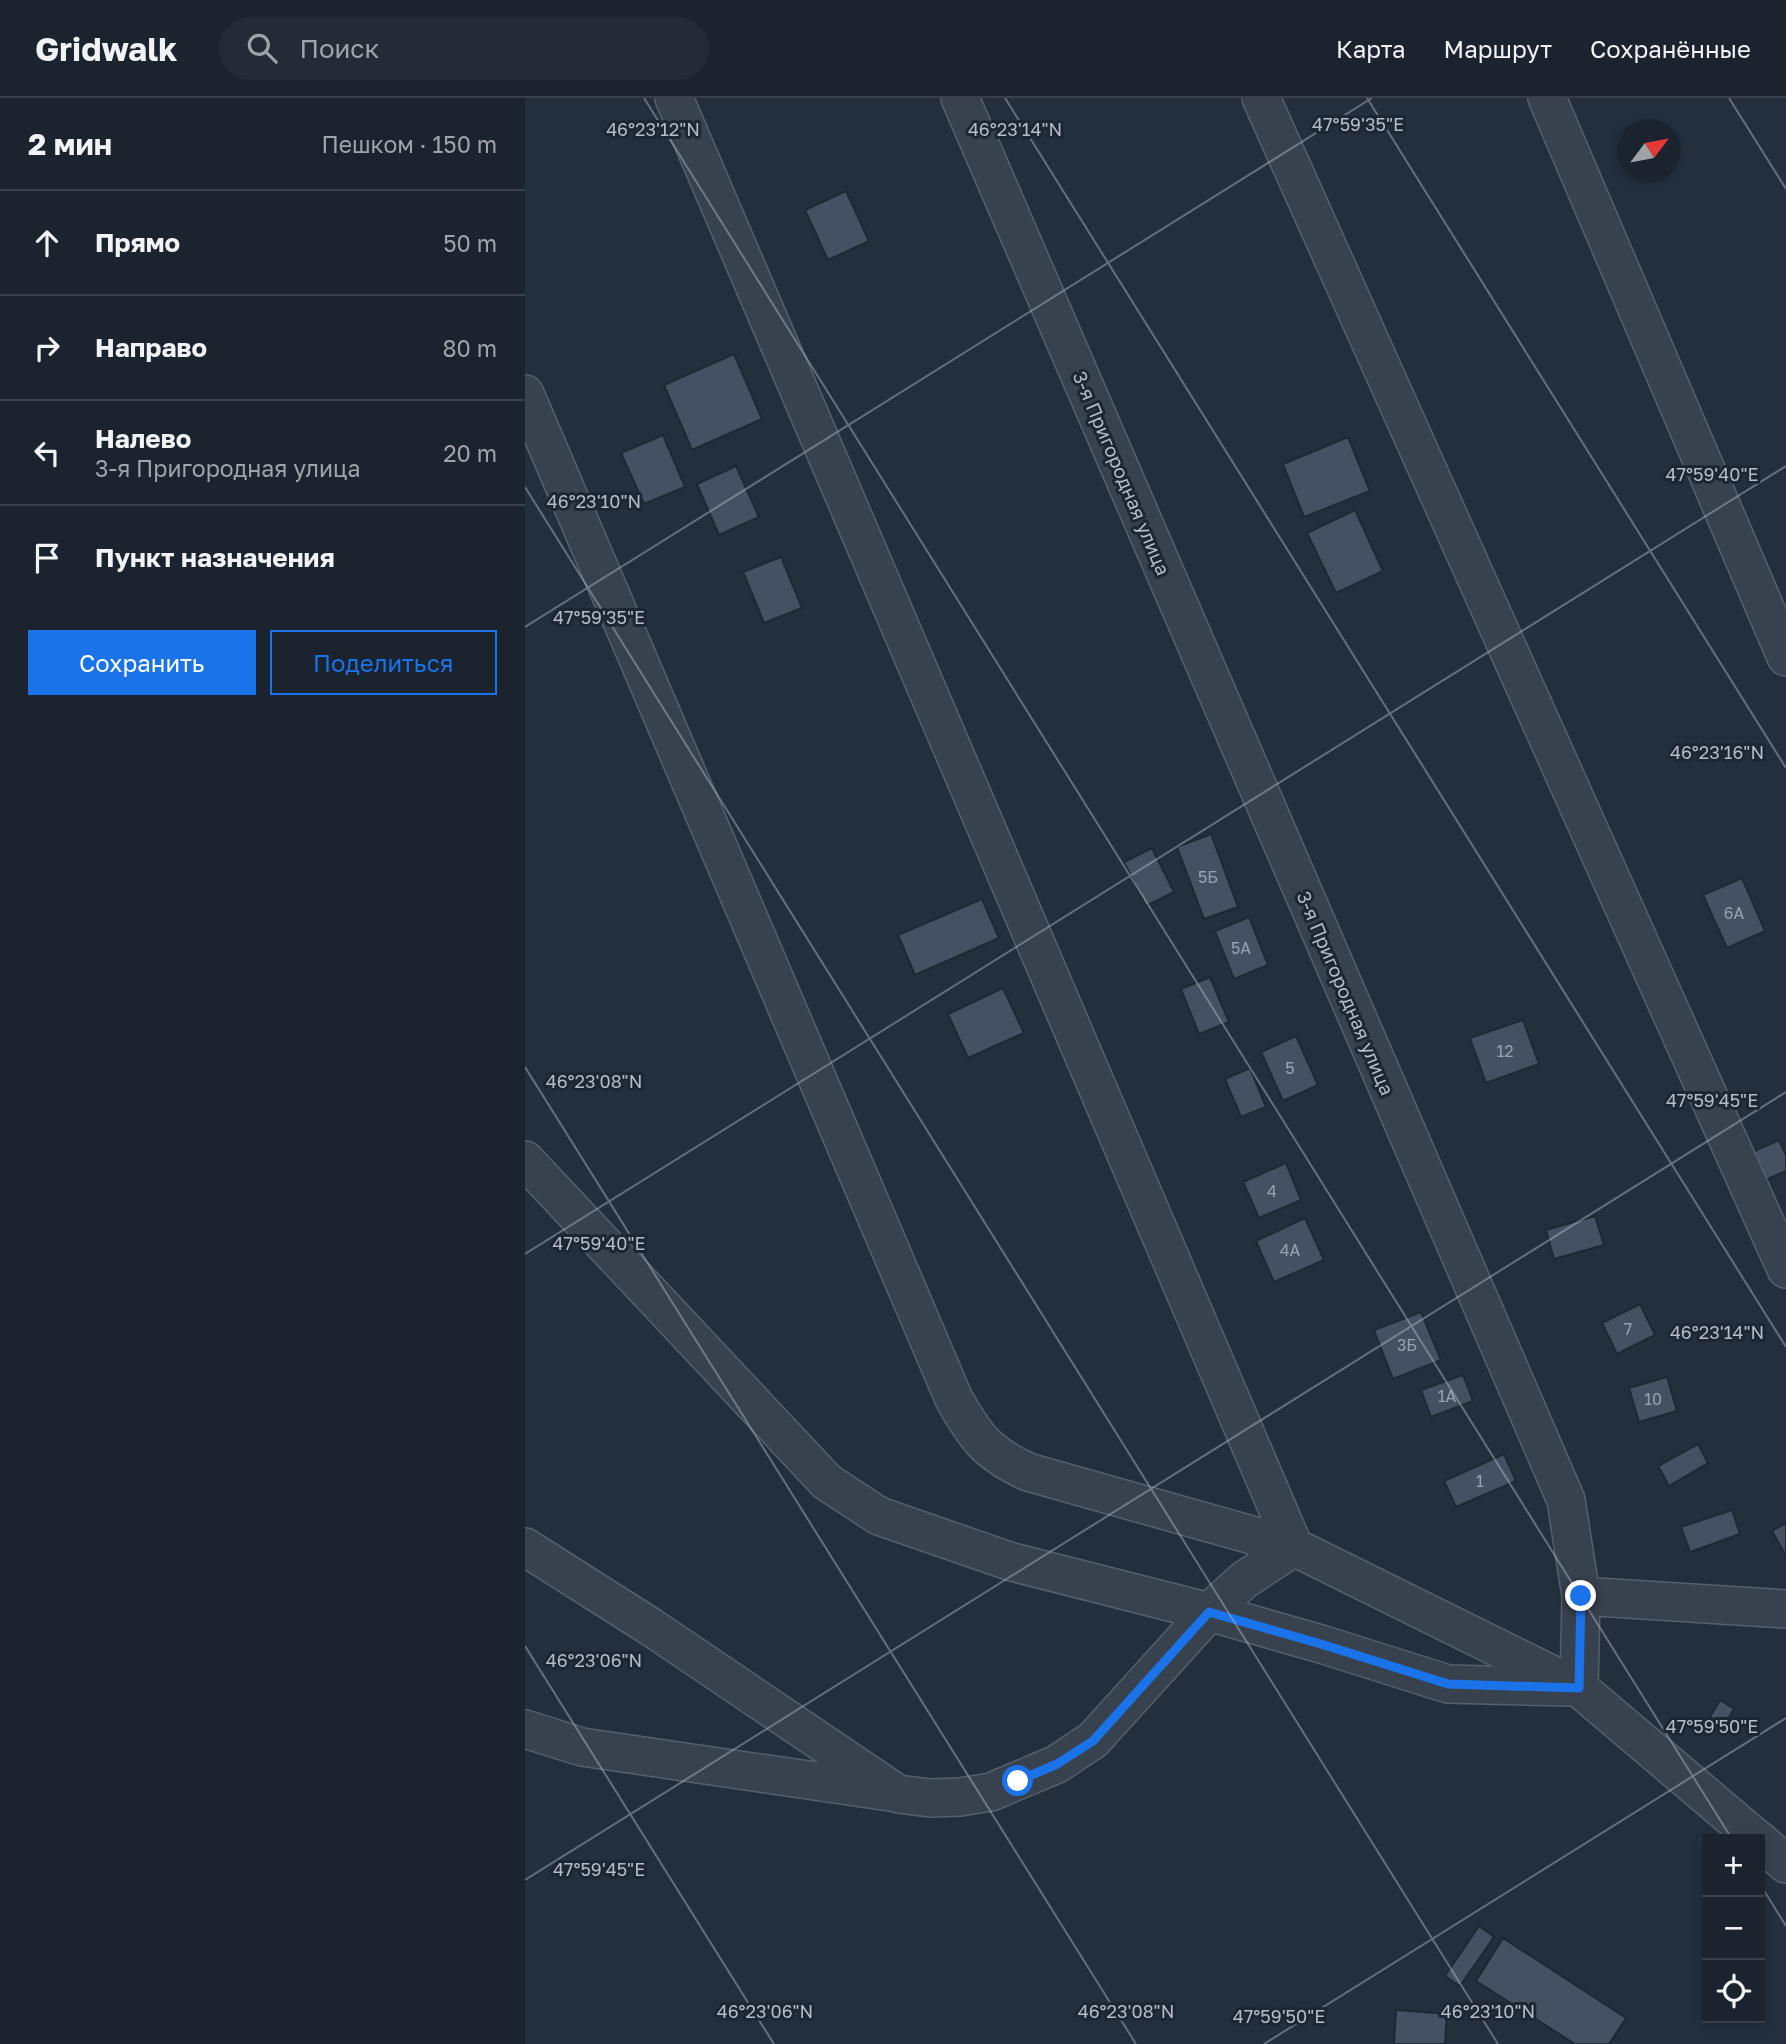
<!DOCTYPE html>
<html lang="ru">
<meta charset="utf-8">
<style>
body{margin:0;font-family:"Golos Text",sans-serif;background:#242b36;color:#f1f3f6}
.controls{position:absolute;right:21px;bottom:21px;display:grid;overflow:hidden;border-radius:0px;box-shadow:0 4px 10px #0003}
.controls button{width:63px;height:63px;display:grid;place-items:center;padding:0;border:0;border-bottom:2px solid #39404a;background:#1b232e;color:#f1f3f6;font:35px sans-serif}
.compass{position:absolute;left:1093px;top:21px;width:63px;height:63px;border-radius:50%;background:#1b232e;box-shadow:0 4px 10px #0003;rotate:58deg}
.stop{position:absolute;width:21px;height:21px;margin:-16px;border:5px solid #1a73e8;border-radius:50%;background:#fff}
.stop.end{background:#1a73e8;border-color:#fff;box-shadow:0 2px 7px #0008}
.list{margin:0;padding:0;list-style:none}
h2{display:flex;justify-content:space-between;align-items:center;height:91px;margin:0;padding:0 28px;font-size:30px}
h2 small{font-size:23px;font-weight:400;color:#a0a4aa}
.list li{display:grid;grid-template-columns:46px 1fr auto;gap:21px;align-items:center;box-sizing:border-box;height:105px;padding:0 28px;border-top:2px solid #39404a}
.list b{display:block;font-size:26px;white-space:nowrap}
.list p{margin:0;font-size:23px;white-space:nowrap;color:#a0a4aa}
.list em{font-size:23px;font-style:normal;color:#a0a4aa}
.actions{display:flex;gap:14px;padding:21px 28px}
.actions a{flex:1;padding:16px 0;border:2px solid #1a73e8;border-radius:0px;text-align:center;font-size:24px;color:#1a73e8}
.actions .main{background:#1a73e8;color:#fff}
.icon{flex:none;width:38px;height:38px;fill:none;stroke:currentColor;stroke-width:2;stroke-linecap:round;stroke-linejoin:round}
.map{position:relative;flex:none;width:1261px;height:1946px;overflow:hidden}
header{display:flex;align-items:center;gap:42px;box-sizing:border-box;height:98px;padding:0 35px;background:#1b232e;border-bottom:2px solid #39404a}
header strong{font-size:33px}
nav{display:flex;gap:38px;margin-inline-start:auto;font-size:24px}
.search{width:490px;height:63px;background:#242b36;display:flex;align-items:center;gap:18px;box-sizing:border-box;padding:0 24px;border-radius:38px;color:#a0a4aa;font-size:26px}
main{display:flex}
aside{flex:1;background:#1b232e}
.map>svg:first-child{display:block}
</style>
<header>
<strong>Gridwalk</strong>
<div class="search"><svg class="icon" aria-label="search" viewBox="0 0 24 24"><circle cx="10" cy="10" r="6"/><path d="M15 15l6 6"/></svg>Поиск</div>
<nav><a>Карта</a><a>Маршрут</a><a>Сохранённые</a></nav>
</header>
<main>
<aside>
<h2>2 мин<small>Пешком · 150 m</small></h2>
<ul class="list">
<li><svg class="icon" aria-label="ahead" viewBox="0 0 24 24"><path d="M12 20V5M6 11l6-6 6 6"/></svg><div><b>Прямо</b></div><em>50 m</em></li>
<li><svg class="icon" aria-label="right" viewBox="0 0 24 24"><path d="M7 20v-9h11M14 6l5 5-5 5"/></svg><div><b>Направо</b></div><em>80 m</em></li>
<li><svg class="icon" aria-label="left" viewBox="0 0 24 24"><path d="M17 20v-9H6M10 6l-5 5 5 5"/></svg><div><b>Налево</b><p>3-я Пригородная улица</p></div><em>20 m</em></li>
<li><svg class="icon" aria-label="arrive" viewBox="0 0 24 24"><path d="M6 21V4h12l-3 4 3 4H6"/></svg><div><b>Пункт назначения</b></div></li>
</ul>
<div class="actions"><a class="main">Сохранить</a><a>Поделиться</a></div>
</aside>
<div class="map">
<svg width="1261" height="1946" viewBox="0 0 1261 1946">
<rect width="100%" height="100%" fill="#242f3e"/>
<path fill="#455162" stroke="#1f2835" stroke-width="2" d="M321,93L344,143L303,162L280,112Z
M209,256L237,321L167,352L139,287Z
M138,337L160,389L119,406L96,355Z
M823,339L845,393L779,419L758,366Z
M211,368L234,419L194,437L172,386Z
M830,412L858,473L811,495L782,435Z
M256,459L277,510L239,525L218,474Z
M686,736L713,809L679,821L652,749Z
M627,750L649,794L621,808L599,764Z
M1217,780L1240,833L1202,850L1178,797Z
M457,801L474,840L390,877L373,837Z
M724,819L743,867L709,881L690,833Z
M685,879L704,924L674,936L656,891Z
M478,890L499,935L443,960L423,916Z
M998,922L1014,966L961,985L945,940Z
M771,938L793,987L758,1003L736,954Z
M725,970L741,1009L716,1019L700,981Z
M1254,1042L1261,1057V1073L1234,1085L1221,1057Z
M761,1065L776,1102L734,1120L718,1084Z
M1070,1118L1079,1147L1029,1161L1021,1132Z
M780,1120L799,1162L749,1184L731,1143Z
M1115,1206L1130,1237L1092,1256L1077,1225Z
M896,1214L916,1262L868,1281L849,1232Z
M938,1277L948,1303L906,1319L896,1292Z
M1142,1279L1152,1313L1114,1324L1104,1290Z
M1173,1346L1183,1365L1144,1388L1133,1368Z
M979,1356L991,1383L931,1409L919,1383Z
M1207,1412L1215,1436L1165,1454L1156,1429Z
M1261,1425V1458L1247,1433Z
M1195,1602L1209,1611L1199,1627L1185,1619Z
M954,1828L969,1839L935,1888L920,1878Z
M978,1840L1101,1920L1084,1946H1050L951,1883Z
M871,1912L922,1916L920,1946H869Z"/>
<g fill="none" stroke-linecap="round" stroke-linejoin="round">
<g stroke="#565f6c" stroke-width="40">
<path id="street" d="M435,0L1041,1402L1056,1498L1054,1590L1232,1741
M736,0L1261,1171
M1022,0L1261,559
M0,296L429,1301C451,1340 462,1355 503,1374L769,1449L1054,1590
M0,1062L302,1384L354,1418L487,1464L684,1514L796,1546L923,1586L1043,1589
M0,1449L126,1529L373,1696L405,1700L435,1699L466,1694L532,1666L568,1642L684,1514L719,1482L769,1449L149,0
M1056,1498L1261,1511
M0,1631L57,1649L365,1694
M1235,1743L1261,1766"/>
</g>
<use href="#street" stroke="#38414e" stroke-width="37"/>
</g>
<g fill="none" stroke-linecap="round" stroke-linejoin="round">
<path stroke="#1a73e8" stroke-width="9" d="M493,1683L532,1666L568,1643L684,1514L796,1546L923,1586L1054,1590L1056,1498"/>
</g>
<path fill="none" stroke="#b4bcc9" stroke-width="2" stroke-opacity="0.45" d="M119,0L1207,1741M480,0L1261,1249M842,0L1261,670M1204,0L1261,91M0,389L973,1946M0,529L847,0M0,969L611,1946M0,1156L1261,368M0,1548L249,1946M0,1782L1261,994M1235,1786L1261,1828M739,1946L1261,1620"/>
<g text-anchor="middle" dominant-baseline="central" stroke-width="6" stroke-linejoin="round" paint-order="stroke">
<g font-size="16" fill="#98a1af">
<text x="683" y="779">5Б</text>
<text x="1209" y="815">6А</text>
<text x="716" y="850">5А</text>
<text x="980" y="953">12</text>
<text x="765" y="970">5</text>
<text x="747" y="1093">4</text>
<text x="765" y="1152">4А</text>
<text x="1103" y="1231">7</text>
<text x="882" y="1247">3Б</text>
<text x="922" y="1298">1А</text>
<text x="1128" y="1301">10</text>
<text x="955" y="1383">1</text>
</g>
<g font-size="19" fill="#b4bcc9" stroke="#1d2633">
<text transform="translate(597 375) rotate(67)">3-я Пригородная улица</text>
<text transform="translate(821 895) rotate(67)">3-я Пригородная улица</text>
</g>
</g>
<g font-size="18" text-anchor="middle" fill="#b4bcc9" stroke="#1d2633" stroke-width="6" stroke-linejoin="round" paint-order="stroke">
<text x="833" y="33">47°59'35"E</text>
<text x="128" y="38">46°23'12"N</text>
<text x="490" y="38">46°23'14"N</text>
<text x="1187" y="383">47°59'40"E</text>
<text x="69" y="410">46°23'10"N</text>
<text x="74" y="526">47°59'35"E</text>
<text x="1192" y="661">46°23'16"N</text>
<text x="69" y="990">46°23'08"N</text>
<text x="1187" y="1009">47°59'45"E</text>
<text x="74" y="1152">47°59'40"E</text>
<text x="1192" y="1241">46°23'14"N</text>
<text x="69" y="1569">46°23'06"N</text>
<text x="1187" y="1635">47°59'50"E</text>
<text x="74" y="1778">47°59'45"E</text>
<text x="240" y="1920">46°23'06"N</text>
<text x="601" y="1920">46°23'08"N</text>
<text x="963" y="1920">46°23'10"N</text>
<text x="754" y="1925">47°59'50"E</text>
</g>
</svg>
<div class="controls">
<button>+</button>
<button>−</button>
<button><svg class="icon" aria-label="locate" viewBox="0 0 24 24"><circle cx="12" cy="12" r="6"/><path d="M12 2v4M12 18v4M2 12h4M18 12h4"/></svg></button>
</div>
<svg class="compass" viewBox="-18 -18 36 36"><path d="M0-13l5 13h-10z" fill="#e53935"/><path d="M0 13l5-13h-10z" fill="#a0a4aa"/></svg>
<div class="stop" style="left:493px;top:1683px"></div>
<div class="stop end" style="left:1056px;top:1498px"></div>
</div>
</main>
